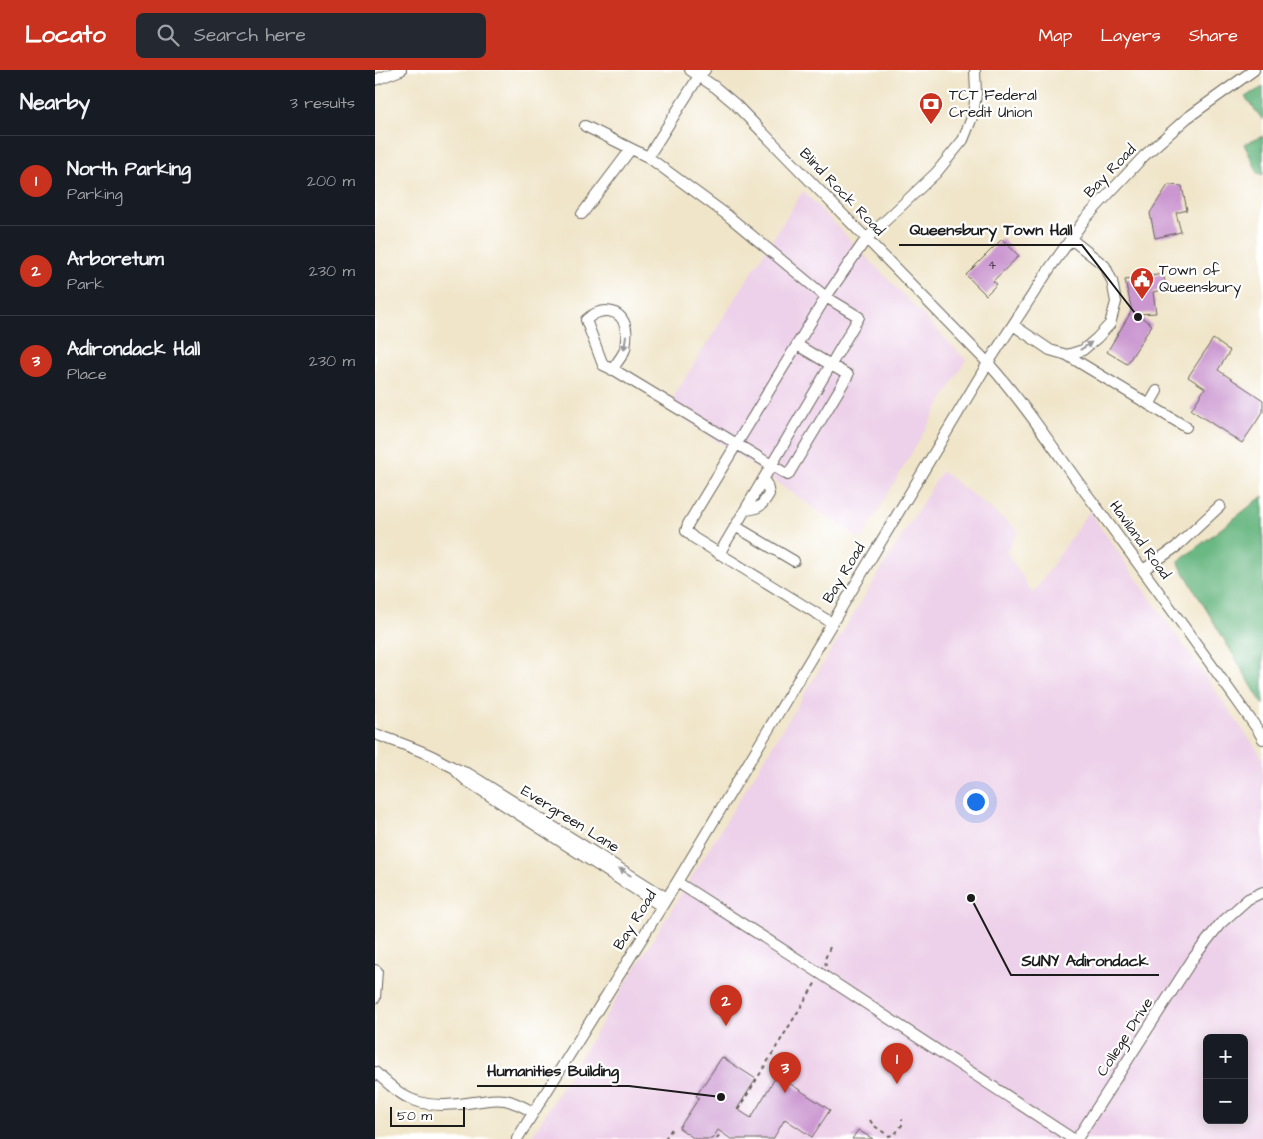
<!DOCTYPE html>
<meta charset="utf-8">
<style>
body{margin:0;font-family:"Architects Daughter",sans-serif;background:#242831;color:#f1f3f6}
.controls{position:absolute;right:15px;bottom:15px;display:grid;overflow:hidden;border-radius:8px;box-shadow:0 2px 12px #0003}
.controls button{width:45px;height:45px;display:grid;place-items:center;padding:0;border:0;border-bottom:1px solid #363941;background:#171b24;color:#f1f3f6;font:25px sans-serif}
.scale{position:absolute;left:15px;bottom:12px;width:75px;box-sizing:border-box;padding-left:5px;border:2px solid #1c1c1c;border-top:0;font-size:14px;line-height:18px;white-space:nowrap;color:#1c1c1c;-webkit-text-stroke:4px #fff;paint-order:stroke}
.you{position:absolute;left:600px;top:731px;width:18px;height:18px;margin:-12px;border:4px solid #fff;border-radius:50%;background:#1a73e8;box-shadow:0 0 0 8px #1a73e833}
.badge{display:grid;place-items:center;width:32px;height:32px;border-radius:50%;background:#c8321e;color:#fff;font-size:16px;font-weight:700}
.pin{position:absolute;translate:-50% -41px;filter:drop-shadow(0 1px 2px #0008)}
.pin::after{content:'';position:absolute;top:26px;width:18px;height:15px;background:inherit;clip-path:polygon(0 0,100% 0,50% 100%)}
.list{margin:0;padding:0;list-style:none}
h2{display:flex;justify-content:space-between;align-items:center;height:65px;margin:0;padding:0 20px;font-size:21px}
h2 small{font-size:16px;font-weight:400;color:#9ea1a6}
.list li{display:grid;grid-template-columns:32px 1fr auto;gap:15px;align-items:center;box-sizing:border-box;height:90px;padding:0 20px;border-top:1px solid #363941}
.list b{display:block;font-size:19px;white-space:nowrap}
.list p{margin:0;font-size:16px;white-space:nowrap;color:#9ea1a6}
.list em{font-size:16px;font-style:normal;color:#9ea1a6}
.icon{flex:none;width:28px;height:28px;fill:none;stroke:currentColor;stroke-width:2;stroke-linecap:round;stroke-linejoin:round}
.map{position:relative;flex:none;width:888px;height:1069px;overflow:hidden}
header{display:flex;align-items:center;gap:30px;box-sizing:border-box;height:70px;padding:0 25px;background:#c8321e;color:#fff}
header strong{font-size:24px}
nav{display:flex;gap:28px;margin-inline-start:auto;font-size:18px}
.search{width:350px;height:45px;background:#242831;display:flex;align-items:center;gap:12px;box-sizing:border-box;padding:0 18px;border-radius:8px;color:#9ea1a6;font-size:19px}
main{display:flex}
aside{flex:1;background:#171b24}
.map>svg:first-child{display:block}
</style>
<header>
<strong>Locato</strong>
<div class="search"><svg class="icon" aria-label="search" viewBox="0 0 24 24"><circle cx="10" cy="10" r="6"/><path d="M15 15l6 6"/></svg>Search here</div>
<nav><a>Map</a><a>Layers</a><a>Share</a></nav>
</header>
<main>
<aside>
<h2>Nearby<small>3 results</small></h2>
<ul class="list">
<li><span class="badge">1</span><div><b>North Parking</b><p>Parking</p></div><em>200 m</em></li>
<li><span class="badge">2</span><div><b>Arboretum</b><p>Park</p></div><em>230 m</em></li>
<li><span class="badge">3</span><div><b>Adirondack Hall</b><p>Place</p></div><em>230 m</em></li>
</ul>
</aside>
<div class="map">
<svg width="888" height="1069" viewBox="0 0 888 1069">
<rect width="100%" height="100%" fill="#fff"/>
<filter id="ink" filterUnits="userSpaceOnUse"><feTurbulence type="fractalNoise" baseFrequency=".02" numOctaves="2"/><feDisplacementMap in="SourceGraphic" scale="10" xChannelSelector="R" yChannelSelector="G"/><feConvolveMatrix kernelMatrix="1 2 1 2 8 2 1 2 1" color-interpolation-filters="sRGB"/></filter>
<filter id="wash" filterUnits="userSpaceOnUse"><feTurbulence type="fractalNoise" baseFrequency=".0096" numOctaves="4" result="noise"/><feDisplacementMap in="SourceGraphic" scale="20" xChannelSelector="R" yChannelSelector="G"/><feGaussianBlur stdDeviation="1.12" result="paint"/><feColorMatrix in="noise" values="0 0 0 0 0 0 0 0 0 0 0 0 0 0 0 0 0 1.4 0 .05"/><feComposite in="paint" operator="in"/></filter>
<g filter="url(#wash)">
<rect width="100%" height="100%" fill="#f0e5c9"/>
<path fill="#edd0e9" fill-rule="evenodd" d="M428,121L591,290L486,470L292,337Z
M567,401L644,461L631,481L658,524L714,441L888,688V1069H155ZM832,968H869V1050H832Z"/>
<path fill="#6bb883" stroke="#446a50" d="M888,17V50L870,27Z
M888,66V105L883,103L869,74Z
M888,426V635L803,492Z"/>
<g id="blocks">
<path fill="#cb97d0" d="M793,115L807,116L812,140L801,143L806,162L780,168L775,143Z
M627,169L644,186L618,211L622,214L611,225L591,205Z
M788,204L792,219L778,222L781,243L762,244L777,255L752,294L732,282L756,242V237L750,210Z
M838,269L855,281L843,300L888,330V342L867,373L816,340L830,318L813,307Z
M347,987L381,1009L362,1039L376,1048L402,1005L455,1040L437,1067L410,1049L398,1069H356L343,1060L337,1069H320L304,1058L324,1028L321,1026Z
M483,1060L498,1069H477Z"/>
</g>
</g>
<g filter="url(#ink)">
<use href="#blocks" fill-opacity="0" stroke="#666259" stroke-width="1"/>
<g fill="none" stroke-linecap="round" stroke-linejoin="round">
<g stroke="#666259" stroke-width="12">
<path id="minor" d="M315,0L340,17L359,33L613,293C649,333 679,379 711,423C769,501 826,580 883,660L888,669
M0,10L26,0
M210,56L273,87L352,145L451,227L491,169L561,103L588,70L598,45L601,24L600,0
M273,87L324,6L330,0
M207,144L256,79
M638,255L675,280L692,285L708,280L722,268L735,254L741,232L737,211L730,196L696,169
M692,285L811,357
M237,300C241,293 248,286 250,279C251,276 250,274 251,271C251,267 252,263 251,259C247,237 225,237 211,250L228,295L241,301L413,405L473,305L422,275
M774,335L782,321
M370,440C384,439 387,436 394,424L392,415L388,409
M360,456L419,491
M344,484L484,247L451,227L313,454L311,461L319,468L457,553
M768,500L801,477L845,436
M0,664C20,671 40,678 59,687C71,694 82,700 94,704L292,828
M82,702L92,711L286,836
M302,812L446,904L698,1069
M0,900L2,901L0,928
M0,1002C13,1013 25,1026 41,1031C57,1037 83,1035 99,1032C109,1031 119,1028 130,1030C140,1032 149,1037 158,1042
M142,1069L302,812L613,293L675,198L710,149L769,86L812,48L879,0
M702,1069L819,887L845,854L873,829L888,822"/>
</g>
<path stroke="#666259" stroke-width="2" stroke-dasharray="4 4" stroke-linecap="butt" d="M451,896L450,889L455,877
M363,1040L441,912
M495,1050L498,1055L514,1066L520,1064L527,1055V1049
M290,1069L298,1057
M342,1069L346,1062"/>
<use href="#minor" stroke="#fff" stroke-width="10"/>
</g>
<defs><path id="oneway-solid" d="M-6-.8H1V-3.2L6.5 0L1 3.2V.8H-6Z" transform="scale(1.25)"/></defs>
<g fill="#999">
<use href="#oneway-solid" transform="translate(250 273) rotate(98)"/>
<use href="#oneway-solid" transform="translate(711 276) rotate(-34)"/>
<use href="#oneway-solid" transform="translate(250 802) rotate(-148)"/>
</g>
</g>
<defs>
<g id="bank-pin" transform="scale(1.25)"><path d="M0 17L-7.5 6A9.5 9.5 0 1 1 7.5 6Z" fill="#c8321e" stroke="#fff"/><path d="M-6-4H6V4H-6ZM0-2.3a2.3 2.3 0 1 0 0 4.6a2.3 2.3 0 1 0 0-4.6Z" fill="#fff"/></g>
<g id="civic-pin" transform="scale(1.25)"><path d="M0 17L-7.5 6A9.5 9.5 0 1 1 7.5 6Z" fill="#c8321e" stroke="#fff"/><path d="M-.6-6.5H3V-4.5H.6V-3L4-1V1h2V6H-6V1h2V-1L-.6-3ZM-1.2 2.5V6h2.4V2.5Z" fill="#fff"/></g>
</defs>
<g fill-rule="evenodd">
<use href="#bank-pin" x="556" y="34"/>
<use href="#civic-pin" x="767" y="209"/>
</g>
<g text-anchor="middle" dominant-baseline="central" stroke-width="4.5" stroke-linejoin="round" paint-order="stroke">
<g font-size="12" fill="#483b49">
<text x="617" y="195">4</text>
</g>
<g font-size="15" fill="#1c1c1c" stroke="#fff" text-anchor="start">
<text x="574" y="25">TCT Federal<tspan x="574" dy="17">Credit Union</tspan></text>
<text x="784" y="200">Town of<tspan x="784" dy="17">Queensbury</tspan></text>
</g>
<g font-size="15" fill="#1c1c1c" stroke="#fff">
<text transform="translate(735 101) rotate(-46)">Bay Road</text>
<text transform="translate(467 122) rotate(46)">Blind Rock Road</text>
<text transform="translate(765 470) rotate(54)">Haviland Road</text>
<text transform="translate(469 503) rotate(-59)">Bay Road</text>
<text transform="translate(195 749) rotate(32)">Evergreen Lane</text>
<text transform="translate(260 850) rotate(-58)">Bay Road</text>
<text transform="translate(750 967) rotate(-57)">College Drive</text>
</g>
</g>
<path fill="none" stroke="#1c1c1c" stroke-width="2" d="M763 247L707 175H524M596 828L636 905H784M346 1027L254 1016H102"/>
<g fill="#1c1c1c" stroke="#fff" stroke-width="2">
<circle cx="763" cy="247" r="5"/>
<circle cx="596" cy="828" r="5"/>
<circle cx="346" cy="1027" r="5"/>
</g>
<g font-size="16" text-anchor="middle" font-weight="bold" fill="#1c1c1c" stroke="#fff" stroke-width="4.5" stroke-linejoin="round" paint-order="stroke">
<text x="616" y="165">Queensbury Town Hall</text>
<text x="710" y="896">SUNY Adirondack</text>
<text x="178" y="1006">Humanities Building</text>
</g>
</svg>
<div class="controls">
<button>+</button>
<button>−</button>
</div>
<div class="scale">50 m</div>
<div class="you"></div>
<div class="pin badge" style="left:522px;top:1014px">1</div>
<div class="pin badge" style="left:351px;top:956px">2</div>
<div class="pin badge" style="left:410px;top:1023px">3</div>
</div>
</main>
